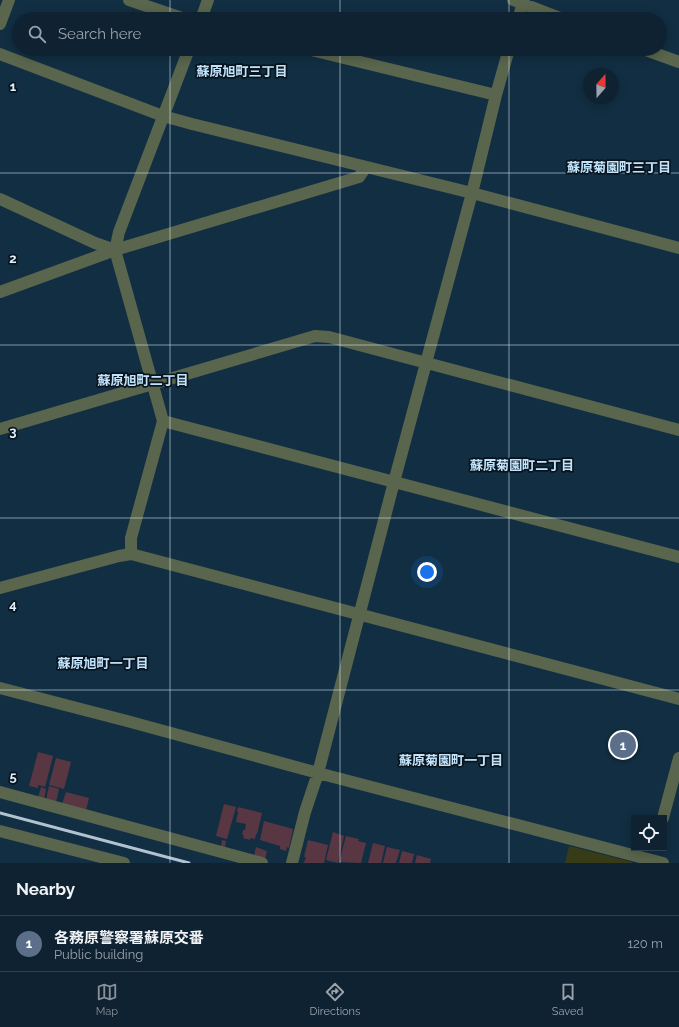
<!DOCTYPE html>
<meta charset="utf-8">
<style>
body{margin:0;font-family:Raleway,"Noto Sans JP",sans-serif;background:#1c2f3e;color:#f1f3f6}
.controls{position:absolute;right:12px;bottom:12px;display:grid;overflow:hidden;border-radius:0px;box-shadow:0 2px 10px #0003}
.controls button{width:36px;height:36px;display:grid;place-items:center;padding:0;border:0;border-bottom:1px solid #2e3f4d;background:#0e2232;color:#f1f3f6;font:20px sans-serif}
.compass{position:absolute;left:583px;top:68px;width:36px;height:36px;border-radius:50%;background:#0e2232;box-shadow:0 2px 10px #0003;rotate:20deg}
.you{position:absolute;left:427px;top:572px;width:14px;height:14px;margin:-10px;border:3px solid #fff;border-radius:50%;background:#1a73e8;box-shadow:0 0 0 6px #1a73e833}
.badge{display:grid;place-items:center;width:26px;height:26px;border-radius:50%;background:#8c9099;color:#fff;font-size:13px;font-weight:700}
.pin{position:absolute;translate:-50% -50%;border:2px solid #fff;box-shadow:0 1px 4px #0006}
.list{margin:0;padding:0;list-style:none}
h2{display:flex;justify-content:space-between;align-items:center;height:52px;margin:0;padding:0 16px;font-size:17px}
h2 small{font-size:13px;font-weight:400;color:#9ba4ac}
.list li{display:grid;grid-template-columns:26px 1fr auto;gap:12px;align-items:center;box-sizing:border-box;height:56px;padding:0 16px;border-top:1px solid #2e3f4d}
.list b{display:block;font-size:15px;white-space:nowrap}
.list p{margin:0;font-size:13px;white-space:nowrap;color:#9ba4ac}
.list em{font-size:13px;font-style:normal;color:#9ba4ac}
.icon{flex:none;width:22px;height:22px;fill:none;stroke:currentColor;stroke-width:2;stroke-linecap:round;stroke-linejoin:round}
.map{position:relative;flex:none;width:679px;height:863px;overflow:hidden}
.search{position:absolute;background:#0e2232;box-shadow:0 2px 10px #0003;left:12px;right:12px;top:12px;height:44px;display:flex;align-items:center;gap:10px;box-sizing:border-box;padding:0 14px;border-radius:22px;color:#9ba4ac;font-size:15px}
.sheet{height:108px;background:#0e2232}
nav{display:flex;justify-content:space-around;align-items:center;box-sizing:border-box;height:56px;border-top:1px solid #2e3f4d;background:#0e2232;font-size:11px;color:#9ba4ac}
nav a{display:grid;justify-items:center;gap:2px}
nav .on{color:#8c9099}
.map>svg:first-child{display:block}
</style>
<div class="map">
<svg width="679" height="863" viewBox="0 0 679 863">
<rect width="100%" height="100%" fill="#122e42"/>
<path fill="#373c16" d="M569,846L632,862V863H565Z"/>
<path fill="#583743" d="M38,752L53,756L45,787L38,785V788L29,786Z
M56,758L71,762L64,789L49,785Z
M49,786L59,789L56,802L46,800Z
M41,787L46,789L44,799L38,798Z
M66,792L89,798L86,810L62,804Z
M224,804L236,807L227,839L216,836Z
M238,807L262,813L257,834H256L255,839L250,838V840L243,838L244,835H242L243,830H245L246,824L236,822L238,812L237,811Z
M264,821L293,829L289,848L287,847L286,851L280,849V846L260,840Z
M333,832L344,836L338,863L326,860Z
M346,836L359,839L358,841L366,843L361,863L339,862Z
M222,840L226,841L225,847L221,846Z
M308,840L328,845L324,863H304L306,857H304Z
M373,843L385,846L381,863H368Z
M256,847L267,851L265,859L254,856Z
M387,847L400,850L396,863H383Z
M402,851L414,854L412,863H399Z
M417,855L431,859L430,863H415Z"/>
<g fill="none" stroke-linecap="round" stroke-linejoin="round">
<path stroke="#59654c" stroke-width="12" d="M129,0L185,19
M513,0L563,19
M201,19L208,0
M518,19L524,0
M0,24L9,0
M307,49L496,95
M643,49L679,62
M0,54L163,116L192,124L472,193L679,248
M0,199L95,243L115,250
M0,292L115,250L359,177L366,167
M163,421L679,557
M0,429L315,336L329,337L679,430
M131,554V538L163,421L115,250L119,232L189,49
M0,588L119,556L131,554L679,699
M0,688L127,721L318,773L663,863
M0,792L262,863
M663,818L679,758
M0,831L124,863
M292,863L305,812L318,773L394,482L426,363L472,193L496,95L509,49"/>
<path stroke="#b1c3d2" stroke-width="3" d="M0,813L189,863"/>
</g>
<path fill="none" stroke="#dfeffc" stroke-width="1" stroke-opacity="0.55" d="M170,0V19M340,0V19M509,0V19M170,49V863M340,49V863M509,49V863M0,173H679M0,345H679M0,518H679M0,690H679"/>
<g text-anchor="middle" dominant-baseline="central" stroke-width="3.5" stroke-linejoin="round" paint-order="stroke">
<g font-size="13" font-weight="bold" fill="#c2e3fc" stroke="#09151e">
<text x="242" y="71">蘇原旭町三丁目</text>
<text x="619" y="167">蘇原菊園町三丁目</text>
<text x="143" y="380">蘇原旭町二丁目</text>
<text x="522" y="465">蘇原菊園町二丁目</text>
<text x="103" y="663">蘇原旭町一丁目</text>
<text x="451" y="760">蘇原菊園町一丁目</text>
</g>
</g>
<g font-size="13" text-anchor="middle" font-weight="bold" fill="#dfeffc" stroke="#09151e" stroke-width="3.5" stroke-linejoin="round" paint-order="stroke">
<text x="13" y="91">1</text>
<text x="13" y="263">2</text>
<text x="13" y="436">3</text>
<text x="13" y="609">4</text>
<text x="13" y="781">5</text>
</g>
</svg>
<div class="controls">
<button><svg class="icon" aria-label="locate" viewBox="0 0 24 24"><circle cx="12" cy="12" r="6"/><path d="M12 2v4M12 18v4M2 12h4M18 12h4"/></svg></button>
</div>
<svg class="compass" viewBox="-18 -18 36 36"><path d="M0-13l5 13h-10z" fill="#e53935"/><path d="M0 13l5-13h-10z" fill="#9ba4ac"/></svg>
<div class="you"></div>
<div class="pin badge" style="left:623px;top:745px;background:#5c6f8a">1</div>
<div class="search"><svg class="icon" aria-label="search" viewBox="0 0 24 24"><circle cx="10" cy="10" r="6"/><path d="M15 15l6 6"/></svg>Search here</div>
</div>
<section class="sheet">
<h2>Nearby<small></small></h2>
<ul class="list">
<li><span class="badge" style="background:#5c6f8a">1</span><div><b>各務原警察署蘇原交番</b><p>Public building</p></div><em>120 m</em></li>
</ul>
</section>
<nav>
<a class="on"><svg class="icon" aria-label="map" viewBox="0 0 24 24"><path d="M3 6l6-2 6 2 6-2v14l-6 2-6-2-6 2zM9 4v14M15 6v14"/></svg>Map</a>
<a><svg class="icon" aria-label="directions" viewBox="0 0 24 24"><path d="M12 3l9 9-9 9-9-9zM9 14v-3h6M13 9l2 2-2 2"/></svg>Directions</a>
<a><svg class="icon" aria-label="saved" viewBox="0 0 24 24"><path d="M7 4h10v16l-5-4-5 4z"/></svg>Saved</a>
</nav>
